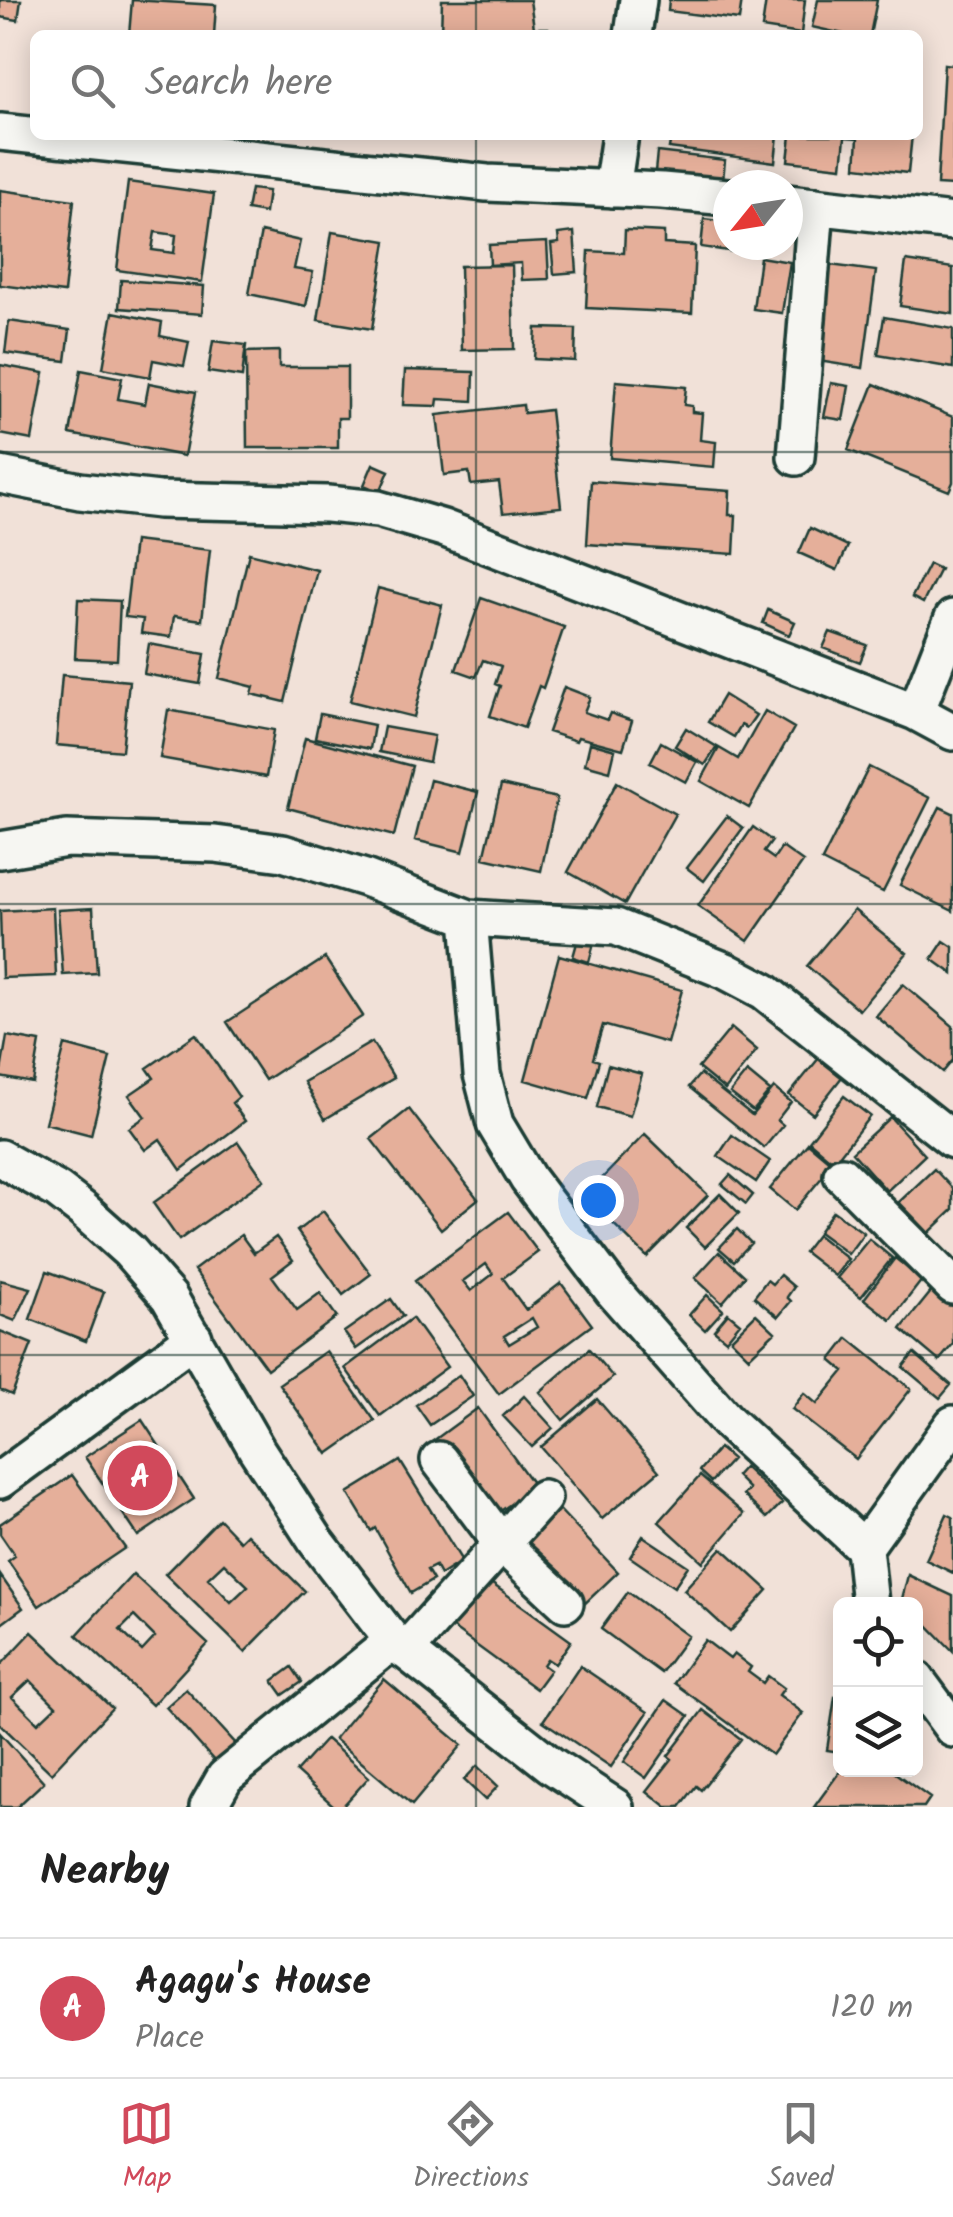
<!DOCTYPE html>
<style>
body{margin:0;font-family:Kalam,sans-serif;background:#f2f2f2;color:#222}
.controls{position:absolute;right:30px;bottom:30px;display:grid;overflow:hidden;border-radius:15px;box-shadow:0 5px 25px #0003}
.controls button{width:90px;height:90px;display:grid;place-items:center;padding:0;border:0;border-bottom:2px solid #e0e0e0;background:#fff;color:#222;font:50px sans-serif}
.compass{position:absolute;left:713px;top:170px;width:90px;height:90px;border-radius:50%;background:#fff;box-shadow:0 5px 25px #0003;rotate:240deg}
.you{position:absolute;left:598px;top:1200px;width:35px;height:35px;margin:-25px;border:8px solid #fff;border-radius:50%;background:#1a73e8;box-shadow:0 0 0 15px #1a73e833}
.badge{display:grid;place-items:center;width:65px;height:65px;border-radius:50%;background:#d1495b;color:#fff;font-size:32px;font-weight:700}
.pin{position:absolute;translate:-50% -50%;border:5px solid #fff;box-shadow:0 2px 10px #0006}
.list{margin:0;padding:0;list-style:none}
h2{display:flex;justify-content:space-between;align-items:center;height:130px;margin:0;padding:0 40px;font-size:42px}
h2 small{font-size:32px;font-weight:400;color:#767676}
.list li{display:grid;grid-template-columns:65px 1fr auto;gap:30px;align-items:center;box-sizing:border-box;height:140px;padding:0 40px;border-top:2px solid #e0e0e0}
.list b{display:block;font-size:38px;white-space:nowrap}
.list p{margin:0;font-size:32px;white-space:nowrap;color:#767676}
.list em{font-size:32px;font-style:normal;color:#767676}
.icon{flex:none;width:55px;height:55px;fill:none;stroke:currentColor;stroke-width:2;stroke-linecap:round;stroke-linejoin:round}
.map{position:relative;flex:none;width:953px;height:1807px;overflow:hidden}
.search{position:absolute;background:#fff;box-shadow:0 5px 25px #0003;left:30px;right:30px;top:30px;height:110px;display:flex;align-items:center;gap:25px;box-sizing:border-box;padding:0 35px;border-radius:15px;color:#767676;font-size:38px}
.sheet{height:270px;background:#fff}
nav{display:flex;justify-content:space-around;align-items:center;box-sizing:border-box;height:140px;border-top:2px solid #e0e0e0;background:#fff;font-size:28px;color:#767676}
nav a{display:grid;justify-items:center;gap:5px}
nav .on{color:#d1495b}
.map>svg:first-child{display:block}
</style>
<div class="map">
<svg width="953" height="1807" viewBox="0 0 953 1807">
<rect width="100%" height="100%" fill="#f1e1d8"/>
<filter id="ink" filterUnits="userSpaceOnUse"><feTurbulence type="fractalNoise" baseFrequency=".01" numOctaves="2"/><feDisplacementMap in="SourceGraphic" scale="20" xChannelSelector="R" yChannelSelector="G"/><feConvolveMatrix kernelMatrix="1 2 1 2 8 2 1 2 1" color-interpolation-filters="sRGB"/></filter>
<g filter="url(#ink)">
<path fill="#e5af9a" stroke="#1f3d34" stroke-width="2.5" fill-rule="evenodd" d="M0,0H21L18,20L0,17Z
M132,0L216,5L214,35H129Z
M442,0H530L534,28H548V35H441Z
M669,0H742L739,20L668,11Z
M766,0H805L801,34L762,28Z
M818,0H877L870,35H848L812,27Z
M944,64L953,65V186L937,185Z
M652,135H778L775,162L669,148L670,142L651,139Z
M791,135H912L908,173L856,167L858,138L845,137L842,167L788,161Z
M657,152L725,160L723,180L655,172Z
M128,182L214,194L202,282L117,270ZM155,232L176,235L174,253L152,250Z
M251,189L268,191L265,213L247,210Z
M0,190L74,200L64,293L0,285Z
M704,219L728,222V245H743L742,253L701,247Z
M625,230L664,232V244L695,246L692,313L586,308L589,251L624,253Z
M261,232L300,241L294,269L313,272L306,306L249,294Z
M332,232L386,241L372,329L318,320Z
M574,232L577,272L554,274L551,244L559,243L558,234Z
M547,242L549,279L522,280L521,263L490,265L489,245Z
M760,257L790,262L782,313L753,309Z
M906,261L953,268V314L900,306Z
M512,265L514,349L462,350L460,266Z
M830,265L876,271L863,368L818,361Z
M121,280L204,286L202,314L119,308Z
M113,312L162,322L160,336L189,342L184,366L153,360L150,377L103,368Z
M884,317L953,329V368L878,355Z
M9,321L70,330L66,361L5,353Z
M536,328L576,329L575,361L534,359Z
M213,341L246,345L242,377L208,372Z
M279,351V367H347V418H338V448H247L246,352Z
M0,365L44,373L32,440L0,434Z
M81,370L122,378L118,399L145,404L149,383L196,392L184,456L70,434Z
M405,370L474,372L473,401L438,399L437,406L403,405Z
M616,381L686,387L684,405L692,406V412L702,413L700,440L716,442L714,467L610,458Z
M831,383L849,386L843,420L824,417Z
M874,384L953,417V482L949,491L848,450Z
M523,405L524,413L550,410L561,507L503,513L499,482L471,485L469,472L444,475L437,415Z
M373,464L389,471L380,492L364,485Z
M591,481L730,491L729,515H736L734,554L587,544Z
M810,528L848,546L837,570L799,553Z
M134,541L210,550L202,620L174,616L171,637L141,633L143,619L125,617Z
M249,553L317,570L285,702L252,694L254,687L219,678Z
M929,564L940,569L923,603L912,597Z
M378,588L442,605L414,717L350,701Z
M481,598L564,627L543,688L539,686L524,728L490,716L500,686L495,684L501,666L483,660L476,677L456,670Z
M78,599L120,601L117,660L75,658Z
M768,610L795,622L789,635L763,623Z
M830,632L867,645L860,662L823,648Z
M149,644L205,654L200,684L144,674Z
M62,675L129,681L122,751L56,745Z
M564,687L590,697L584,712L607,720L610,713L632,721L623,749L578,737L576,741L548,732Z
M724,695L756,715L747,728L741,725L734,737L708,722Z
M168,710L274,730L266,777L160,758Z
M765,711L794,728L749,808L701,781L719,748L738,759Z
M320,714L374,725L370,749L315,738Z
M384,727L434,736L429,762L379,752Z
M686,728L717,747L705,765L675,746Z
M305,738L412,766L394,836L288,808Z
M661,742L697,762L686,782L650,763Z
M590,743L615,750L610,771L585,764Z
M869,767L930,798L883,892L822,861Z
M430,780L478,792L463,852L415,840Z
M617,782L675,814L625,904L568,872Z
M501,785L557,798L541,871L484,858Z
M940,807L953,813V911L900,885Z
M727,816L743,828L704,881L687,868Z
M753,827L772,841L764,852L774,859L782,847L803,862L748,941L698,906Z
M53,908L56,976L2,978L0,911Z
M93,908L97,973L63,975L58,910Z
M854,910L907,953L859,1010L807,966Z
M580,932L596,936L589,962L573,957Z
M944,941L953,947V974L932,959Z
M559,955L682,990L667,1043L603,1025L593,1059L599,1061L588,1098L525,1080Z
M325,958L363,1016L265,1080L227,1022Z
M903,984L953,1026V1060L943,1072L876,1016Z
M731,1028L757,1050L725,1090L698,1068Z
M196,1034L239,1097L232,1103L245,1121L181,1170L160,1139L145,1150L129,1128L145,1117L129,1095L154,1078L147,1068Z
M7,1036L40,1042L33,1083L0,1077Z
M372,1042L394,1078L325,1119L304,1082Z
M65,1045L110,1057L91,1135L45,1123Z
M819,1058L842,1077L813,1114L789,1095Z
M608,1065L642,1074L630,1116L597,1107Z
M747,1072L770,1091L753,1111L730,1093Z
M700,1074L752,1115L774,1088L791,1102L777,1120L783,1125L764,1148L689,1087Z
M844,1096L870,1116L834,1162L809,1141Z
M409,1109L478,1199L441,1229L371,1139Z
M890,1117L925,1155L887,1191L852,1152Z
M645,1134L708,1195L647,1257L585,1196Z
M732,1135L770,1161L756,1182L718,1156Z
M238,1142L264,1180L179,1240L153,1203Z
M808,1143L833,1164L795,1210L770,1189Z
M934,1169L953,1189V1210L929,1233L899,1202Z
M730,1175L753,1195L746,1204L722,1184Z
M720,1194L739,1213L705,1247L686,1228Z
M323,1211L371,1274L343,1295L297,1231Z
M833,1211L864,1233L848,1254L818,1232Z
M508,1212L538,1252L503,1278L526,1310L561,1283L592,1325L499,1394L415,1281ZM486,1264L493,1274L471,1291L463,1281ZM532,1318L537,1327L509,1344L504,1336Z
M737,1229L751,1243L734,1261L719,1248Z
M241,1235L254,1253L276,1237L293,1260L272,1276L297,1310L320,1293L337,1317L267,1369L194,1270Z
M817,1235L848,1259L835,1276L804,1252Z
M869,1239L892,1258L861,1297L837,1278Z
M719,1252L745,1276L722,1303L695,1278Z
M895,1258L922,1280L891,1320L864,1299Z
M47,1271L104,1292L86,1341L30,1319Z
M780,1275L794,1287L787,1297L791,1301L778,1317L754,1297L767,1280L772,1284Z
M0,1280L31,1288L15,1321L0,1315Z
M935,1287L953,1302V1344L939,1361L901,1329Z
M707,1295L723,1310L705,1330L689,1315Z
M391,1299L403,1316L356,1349L344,1332Z
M728,1313L740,1323L726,1340L714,1330Z
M756,1314L775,1332L749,1357L731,1339Z
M412,1318L447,1367L380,1416L345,1368Z
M0,1331L32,1344L12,1395L0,1390Z
M848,1338L911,1389L856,1459L792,1409L804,1393L817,1404L844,1371L831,1360Z
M589,1349L613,1377L563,1420L540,1392Z
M326,1351L375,1421L328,1454L279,1384Z
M914,1353L951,1385L940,1398L903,1367Z
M459,1375L473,1396L430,1425L416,1405Z
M524,1396L553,1428L532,1447L503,1416Z
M597,1399L659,1471L602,1519L541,1447Z
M478,1408L535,1487L489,1519L433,1441Z
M142,1420L194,1499L138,1536L85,1457Z
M719,1448L732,1459L711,1482L699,1471Z
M400,1461L462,1561L440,1575L435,1566L427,1570L433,1580L411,1593L375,1528L371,1531L348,1493Z
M744,1467L782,1503L767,1518L743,1495L749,1489L736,1476Z
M72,1475L125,1548L39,1606L8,1561L15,1556L0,1534V1524Z
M700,1476L744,1514L703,1562L659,1522Z
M554,1504L618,1572L577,1611L513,1543Z
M947,1514L953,1517V1573L926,1560Z
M219,1519L240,1541L247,1534L305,1591L245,1652L165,1574ZM224,1563L248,1586L231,1602L208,1578Z
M643,1536L688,1566L674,1587L630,1557Z
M722,1548L768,1590L730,1632L684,1590Z
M477,1573L571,1641L555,1664L547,1659L543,1665L550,1670L536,1689L443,1621Z
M133,1574L208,1644L152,1705L77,1635ZM134,1616L155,1637L142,1651L120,1630Z
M0,1575L23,1608L0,1625Z
M908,1575L953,1596V1651L916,1613V1604H907L902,1599Z
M628,1592L688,1636L661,1673L601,1629Z
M32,1632L112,1708L51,1773L0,1724V1666ZM30,1680L56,1706L38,1723L12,1697Z
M705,1640L730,1659L734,1654L751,1667L748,1672L763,1683L768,1676L784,1688L779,1695L803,1713L772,1755L674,1683Z
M580,1666L648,1712L611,1767L543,1721Z
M292,1667L302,1682L283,1695L273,1681Z
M384,1679L462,1745L412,1805L334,1739Z
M186,1689L237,1745L216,1763L166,1707Z
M835,1697L840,1698V1752L827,1750Z
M666,1700L689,1716L646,1778L624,1762Z
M703,1710L741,1739L701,1790L696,1786L680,1807H667L647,1791L672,1759L668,1756Z
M0,1733L44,1782L17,1807H0Z
M326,1739L369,1777L342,1807H335L296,1772Z
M477,1766L498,1786L485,1800L464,1780Z
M841,1770H891L930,1798L924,1807H814Z"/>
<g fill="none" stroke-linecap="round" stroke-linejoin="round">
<g stroke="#1f3d34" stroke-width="42">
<path id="minor" d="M633,35L638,0
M0,132L487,183L662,191L728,197
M612,189L620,135
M788,203L953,222
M796,457L816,206
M0,475L80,491L159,500L327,504L378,509L443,528L916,712L953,732
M916,712L953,618
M0,850L67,839L215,844L283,853L365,878L469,918L616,927L726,971L764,991L953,1140
M469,918L482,1074L495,1124L528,1179L613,1291L728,1422L864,1548
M0,1158L57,1190L82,1209L129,1251L169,1297L257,1450L316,1541L393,1641L551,1765L615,1807
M842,1175L953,1286
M439,1460L502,1544L565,1603
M0,1480L194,1338
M870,1604L864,1548L953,1424
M405,1651L543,1498
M916,1679L953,1729
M208,1807L225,1777L393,1641"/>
</g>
<use href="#minor" stroke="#f6f6f2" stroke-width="35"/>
</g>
</g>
<path fill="none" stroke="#1f3d34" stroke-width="2.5" stroke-opacity="0.55" d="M476,0V35M476,135V1807M0,452H953M0,904H953M0,1355H953"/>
</svg>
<div class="controls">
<button><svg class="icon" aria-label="locate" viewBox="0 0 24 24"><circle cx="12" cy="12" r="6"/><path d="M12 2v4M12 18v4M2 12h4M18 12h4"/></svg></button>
<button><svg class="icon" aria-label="layers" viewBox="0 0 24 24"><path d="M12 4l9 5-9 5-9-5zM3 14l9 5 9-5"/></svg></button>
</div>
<svg class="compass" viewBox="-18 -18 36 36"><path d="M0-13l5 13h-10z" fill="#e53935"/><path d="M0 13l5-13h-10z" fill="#767676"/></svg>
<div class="you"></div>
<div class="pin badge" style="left:140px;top:1478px">A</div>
<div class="search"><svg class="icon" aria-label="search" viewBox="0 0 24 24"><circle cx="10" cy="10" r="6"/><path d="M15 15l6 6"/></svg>Search here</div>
</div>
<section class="sheet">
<h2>Nearby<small></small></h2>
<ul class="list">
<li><span class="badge">A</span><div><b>Agagu's House</b><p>Place</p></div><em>120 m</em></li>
</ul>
</section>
<nav>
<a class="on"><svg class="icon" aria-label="map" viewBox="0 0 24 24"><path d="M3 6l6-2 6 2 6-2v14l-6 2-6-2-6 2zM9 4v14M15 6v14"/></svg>Map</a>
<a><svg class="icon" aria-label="directions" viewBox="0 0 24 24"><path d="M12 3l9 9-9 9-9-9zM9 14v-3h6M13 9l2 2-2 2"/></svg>Directions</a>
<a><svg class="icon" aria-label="saved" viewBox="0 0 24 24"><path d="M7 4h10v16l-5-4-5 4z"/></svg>Saved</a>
</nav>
